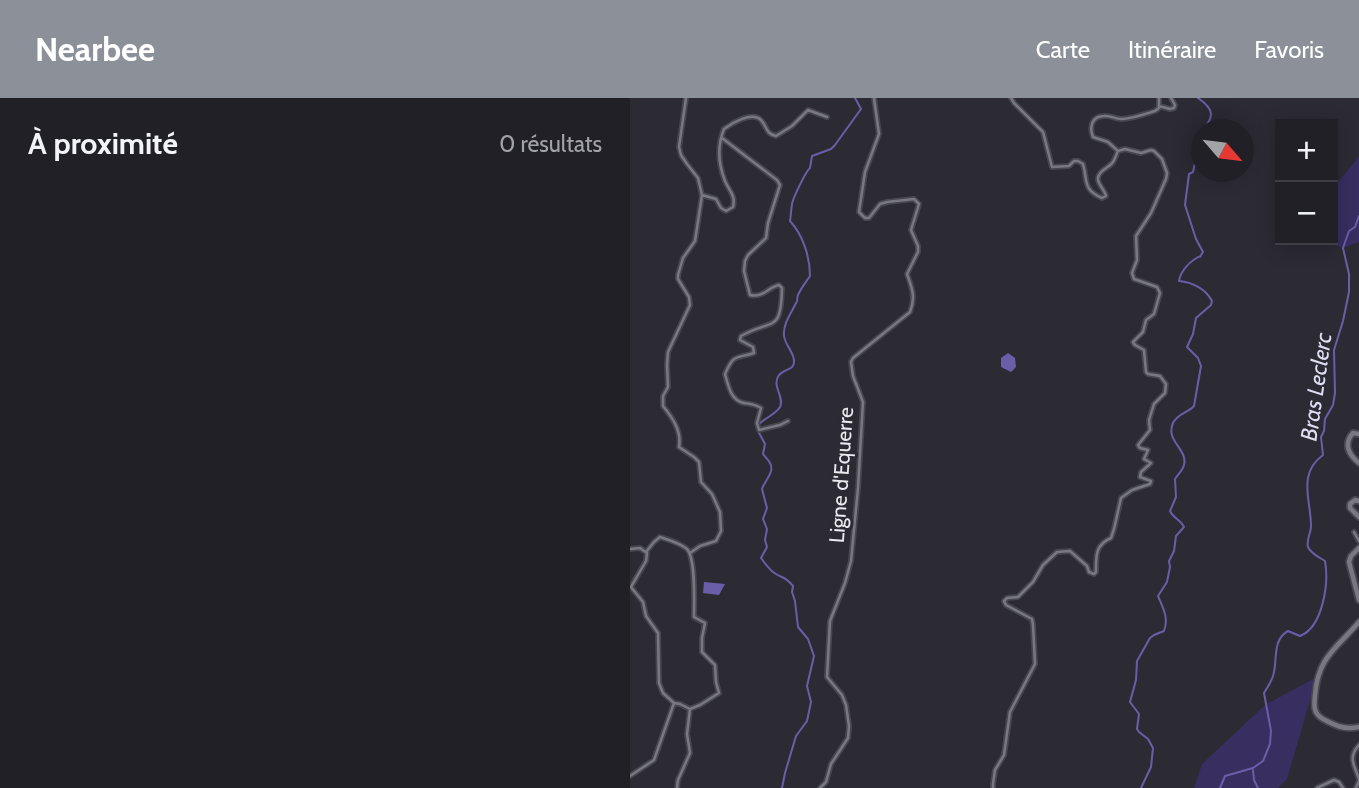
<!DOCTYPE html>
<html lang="fr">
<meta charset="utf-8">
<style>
body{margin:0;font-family:Cabin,sans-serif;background:#2d2d33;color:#f1f3f6}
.controls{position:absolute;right:21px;top:21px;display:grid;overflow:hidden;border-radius:0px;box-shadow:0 4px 18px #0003}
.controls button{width:63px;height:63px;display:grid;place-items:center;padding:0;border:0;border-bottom:2px solid #3e3e44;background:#212027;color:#f1f3f6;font:35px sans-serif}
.compass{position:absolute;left:561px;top:21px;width:63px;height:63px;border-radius:50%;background:#212027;box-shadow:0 4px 18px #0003;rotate:118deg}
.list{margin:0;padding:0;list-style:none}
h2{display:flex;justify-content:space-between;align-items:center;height:91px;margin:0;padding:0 28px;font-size:30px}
h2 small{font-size:23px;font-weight:400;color:#a2a3a7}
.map{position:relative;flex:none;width:729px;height:690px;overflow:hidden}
header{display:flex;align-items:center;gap:42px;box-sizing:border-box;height:98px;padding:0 35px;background:#8c9099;color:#fff}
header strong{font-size:33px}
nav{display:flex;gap:38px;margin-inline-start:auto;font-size:24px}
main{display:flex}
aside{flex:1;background:#212027}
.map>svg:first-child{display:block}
</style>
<header>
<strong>Nearbee</strong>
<nav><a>Carte</a><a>Itinéraire</a><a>Favoris</a></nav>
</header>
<main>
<aside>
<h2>À proximité<small>0 résultats</small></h2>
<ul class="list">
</ul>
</aside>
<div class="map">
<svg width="729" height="690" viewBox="0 0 729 690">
<rect width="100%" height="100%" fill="#2c2b34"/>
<path fill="#382e60" d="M729,58V144L713,150L691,142H703V92C710,79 721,70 729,58Z
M687,579L657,681L648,690H564L572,666L635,607Z"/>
<path fill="#6b5ea8" d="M378,255L385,260L386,269L381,274L371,269V260Z
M74,484L95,486L89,497L73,495Z"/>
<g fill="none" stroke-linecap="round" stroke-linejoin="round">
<path stroke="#6b5ea8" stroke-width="2" d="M568,0C584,11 585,19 572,32
M129,326C135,320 146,316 150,309C155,299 141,288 149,277C154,271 165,272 164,263C164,254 155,247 154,238C153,226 160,217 165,207C169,201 166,204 168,197C171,190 176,184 180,178C180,159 173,137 160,123C161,118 161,112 162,106C163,100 176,73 180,70L182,58L201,51L205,47L231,11L225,0
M127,331L135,346L133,356C135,359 138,361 140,365C145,374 135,382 132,391L137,410L133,421L137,431L135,442L137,449L131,460C134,464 138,470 143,474C152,481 154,477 163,488L162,494L165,503L168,529L178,541L184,558L177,588L181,604L177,623L166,638L155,675L152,690
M623,672L624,682L628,690
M511,690L521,669L523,650L518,641L509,634L507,631L509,616L500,604L506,582L507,563L520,540L524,537L534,533C539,520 533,510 528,498L537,484L540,469L539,463L544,453L546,438L554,429C551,422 543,420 540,413L546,399L545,381C548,376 553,372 554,367C558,351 535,343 543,325C548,315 558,315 564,308L571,268L568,260L557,249L563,236L566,220L581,207L582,203C576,191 562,184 549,183C550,175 558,165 565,161C574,155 567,163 573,154L566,141L555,107L559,76L563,74L565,65L569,62L572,51
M590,690L595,678L623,670L633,663L640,646L641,633L634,595C638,588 643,582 644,574C647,560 643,541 658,533L670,538C693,529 699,485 695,463C689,459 681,456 678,449C676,442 681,435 681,428C681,402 667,376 693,357L691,339L694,333L695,321L703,307L705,295L704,252L713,223L719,194V176L713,150L719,133L725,129L729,118"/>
<g stroke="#47474e" stroke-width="6">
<path id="street" d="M56,0L49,49L51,57L57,66L68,80L72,97L86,101L91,110L96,113L103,109C106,97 99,93 95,83C88,65 87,48 94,31C102,25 122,13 131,22C138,30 135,35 146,38L162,28L178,12L197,19
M381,0L384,5L413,34L422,69L439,68L444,63H448L453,66C458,83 452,91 472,100L476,98C475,93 469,87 468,82C467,73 479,70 483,64C485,61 486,57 488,53
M529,8L540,11L544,10L545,7L541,0
M92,40L147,82L150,87L138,125L136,140L118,157L115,163L114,173L120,197C134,200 138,189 149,187L152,190C151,236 143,220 111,238L110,242L123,249L124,255C106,261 104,255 95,276C98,287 101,303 114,305C121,306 125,306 131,310L127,325L129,332L150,327L158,323
M724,434L729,443
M0,451L10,450L17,455L16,463L1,489L13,504L16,518L28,535L29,585L33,595L44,605L50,606L60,611L57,636L60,655L48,682L47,690
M16,454L24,444L30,439C39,442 50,445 57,451C66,460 64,506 64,519L75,525L72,540V554L85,567L86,584L89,595L70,607L60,611
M60,455L70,448L86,443L91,433L90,414L82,396L71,384L69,364L64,359L49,349C52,333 42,319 33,308V298L38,289L37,267L38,254L60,207L59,199L48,181V177L53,160L65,143L72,97
M729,647C717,660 725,668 729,681
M0,678L24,662L44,605
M190,690L196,684L201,666L218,640L219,628L216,607L212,597L197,579L200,523L215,485L221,463L228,390L233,304L223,278L221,264L223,260L280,214C286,199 282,190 277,176L288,154V148L281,132L289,106L284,101L257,104L250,106L239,120H235L229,114L235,74L249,36L244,0
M363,690V686L365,672L374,657L380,614L405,566L403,527L402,521L376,507L374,503L377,500L388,499L403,484L413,467L427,454L440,453L457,468L459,474L464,476L466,474C466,458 465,447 481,440L484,431L491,400L502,392L520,386L521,383L510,379L511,374L521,365L514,361L518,352L510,350L508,347L520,332L519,322L524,306L535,295L536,286L530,278L518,276L516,274L514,252L505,247L503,244L513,234L516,222L524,216L530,195L527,189L504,181L502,175L507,162L506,138L521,115L536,81L537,75L532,61L524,53L521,52L511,55L495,51L488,53L478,44L463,39C459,29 462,18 474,18C480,17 485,21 491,21C502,21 515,16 525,13L529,10V0
M687,690L704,682L709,684L713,690
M726,690L729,683"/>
</g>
<g stroke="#47474e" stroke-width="8">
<path id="secondary" d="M729,336L723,335C713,346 719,357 729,365
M729,403L725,402L720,406V410L729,419
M729,450L721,458L719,464L729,502
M729,524C706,551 688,559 685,597C684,608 683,615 693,621C706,628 714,632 729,629"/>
</g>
<use href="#street" stroke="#797882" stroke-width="2.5"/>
<use href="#secondary" stroke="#797882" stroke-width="4.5"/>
</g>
<g text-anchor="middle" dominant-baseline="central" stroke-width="6" stroke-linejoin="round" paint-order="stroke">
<g font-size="21" fill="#eaeaef" stroke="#2c2b34">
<text transform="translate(211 377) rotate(-86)">Ligne d'Equerre</text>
</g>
<g font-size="23" font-style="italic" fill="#dfddf2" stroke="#2c2b34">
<text transform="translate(686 289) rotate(-82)">Bras Leclerc</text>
</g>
</g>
</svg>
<div class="controls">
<button>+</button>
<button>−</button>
</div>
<svg class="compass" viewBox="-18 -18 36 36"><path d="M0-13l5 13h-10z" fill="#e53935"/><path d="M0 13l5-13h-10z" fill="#a2a3a7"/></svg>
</div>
</main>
